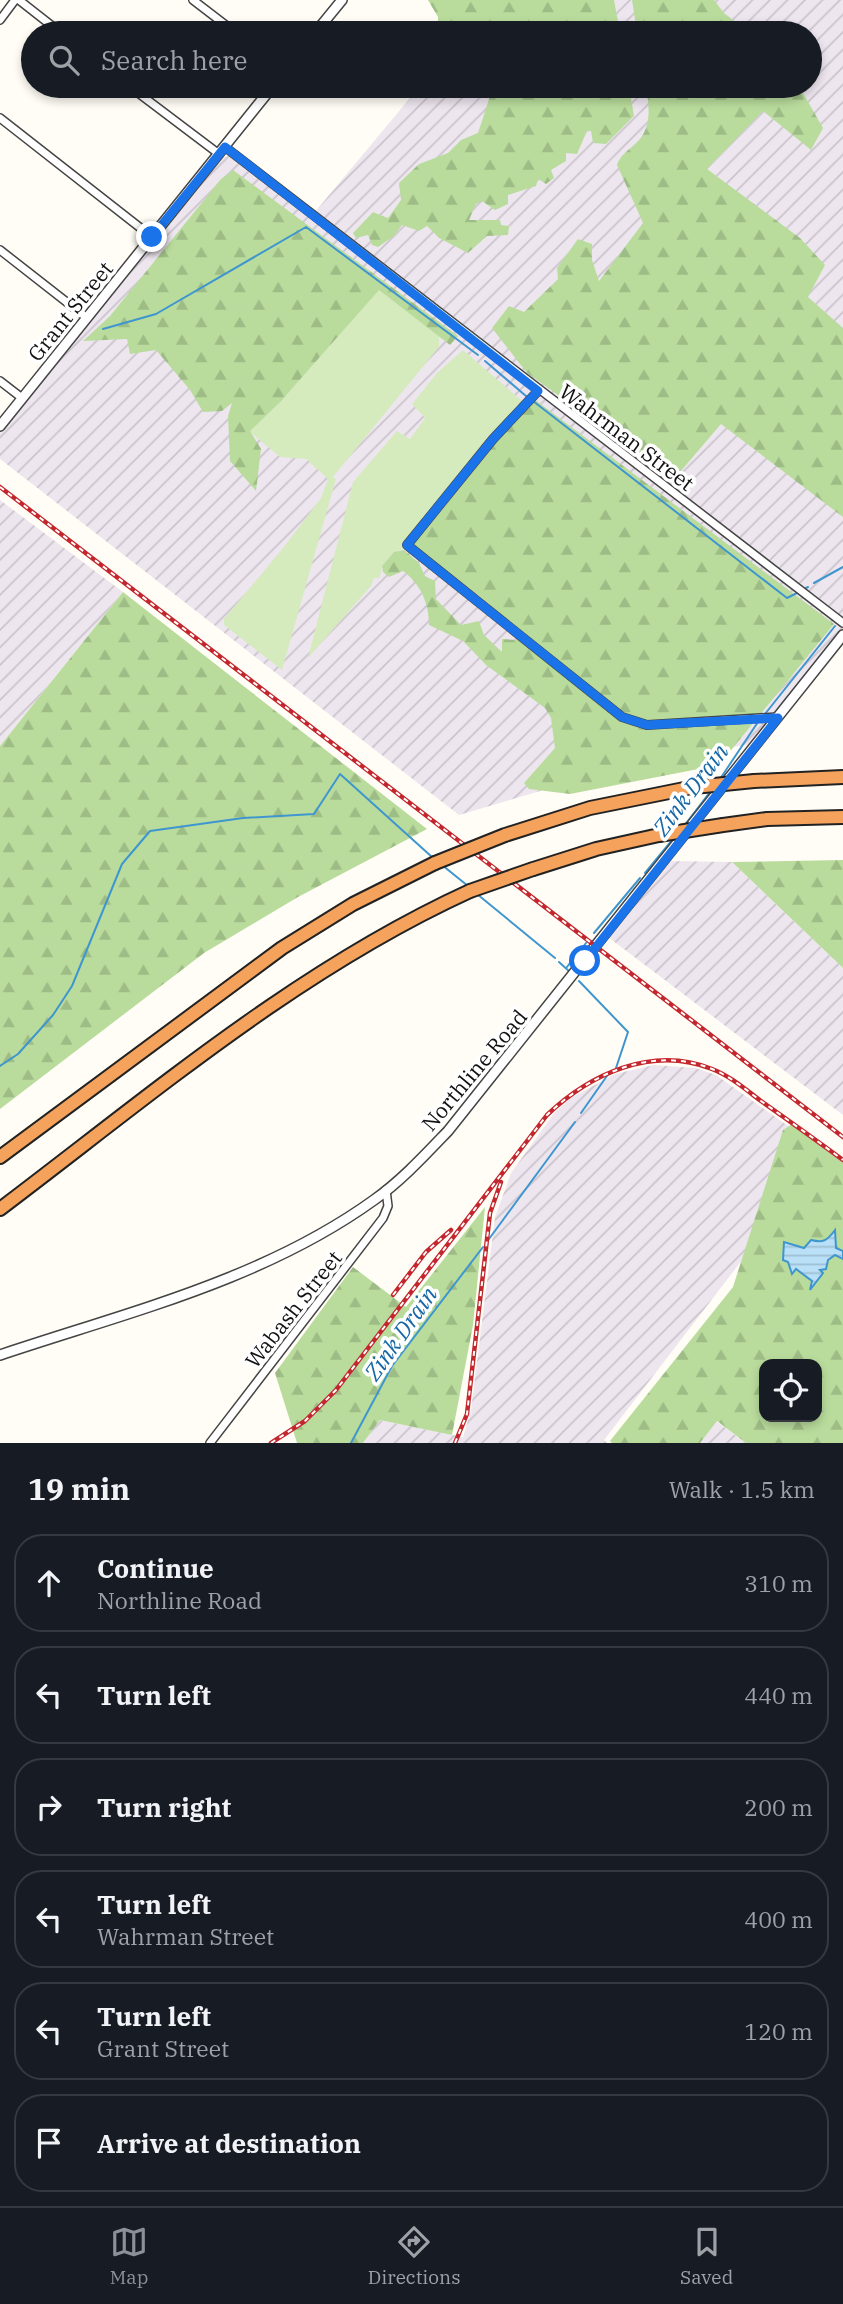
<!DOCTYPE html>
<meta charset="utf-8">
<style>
body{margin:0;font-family:"IBM Plex Serif",serif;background:#20242c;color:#f1f3f6}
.controls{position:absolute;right:21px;bottom:21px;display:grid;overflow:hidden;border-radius:14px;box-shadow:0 4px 10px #0003}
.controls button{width:63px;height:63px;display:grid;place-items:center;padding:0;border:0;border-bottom:2px solid #363941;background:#171b24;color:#f1f3f6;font:35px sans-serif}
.stop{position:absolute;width:21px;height:21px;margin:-16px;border:5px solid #1a73e8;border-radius:50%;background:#fff}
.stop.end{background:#1a73e8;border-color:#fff;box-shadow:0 2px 7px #0008}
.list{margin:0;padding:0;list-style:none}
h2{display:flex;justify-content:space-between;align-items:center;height:91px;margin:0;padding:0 28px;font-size:30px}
h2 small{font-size:23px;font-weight:400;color:#9ea1a6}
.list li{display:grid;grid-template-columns:46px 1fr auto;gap:21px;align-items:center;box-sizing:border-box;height:98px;margin:0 14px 14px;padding:0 14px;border:2px solid #363941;border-radius:28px}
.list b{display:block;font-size:26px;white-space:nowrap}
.list p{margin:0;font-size:23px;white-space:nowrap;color:#9ea1a6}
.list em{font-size:23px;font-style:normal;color:#9ea1a6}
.icon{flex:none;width:38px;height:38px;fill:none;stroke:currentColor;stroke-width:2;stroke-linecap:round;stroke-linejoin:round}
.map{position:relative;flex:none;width:843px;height:1443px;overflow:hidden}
.search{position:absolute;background:#171b24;box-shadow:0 4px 10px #0003;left:21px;right:21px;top:21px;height:77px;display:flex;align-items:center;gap:18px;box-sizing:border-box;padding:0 24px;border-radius:38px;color:#9ea1a6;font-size:26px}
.sheet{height:763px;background:#171b24}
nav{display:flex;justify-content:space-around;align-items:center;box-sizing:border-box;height:98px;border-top:2px solid #363941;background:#171b24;font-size:19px;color:#9ea1a6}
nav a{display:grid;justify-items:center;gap:4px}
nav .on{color:#8c9099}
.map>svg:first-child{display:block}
</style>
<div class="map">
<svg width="843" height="1443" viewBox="0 0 843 1443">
<defs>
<pattern id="industrial-furrows" width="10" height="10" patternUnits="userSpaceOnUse" patternTransform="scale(1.75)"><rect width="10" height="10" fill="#eee6ef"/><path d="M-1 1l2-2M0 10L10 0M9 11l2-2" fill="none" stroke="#cbc4cc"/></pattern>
<pattern id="forest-firs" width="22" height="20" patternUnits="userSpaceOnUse" patternTransform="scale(1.75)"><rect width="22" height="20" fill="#b9dc9c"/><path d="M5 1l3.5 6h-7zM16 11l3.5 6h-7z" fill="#9ebc85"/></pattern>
<pattern id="water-rules" width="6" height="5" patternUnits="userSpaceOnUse" patternTransform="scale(1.75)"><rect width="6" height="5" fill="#b9e0f7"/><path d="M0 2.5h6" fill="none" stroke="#9ebfd3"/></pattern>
</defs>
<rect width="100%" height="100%" fill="#fffdf5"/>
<path fill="url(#industrial-furrows)" d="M489,0H843V628L750,744L611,770L459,815L0,459V430L220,158L228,156L240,162L310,218L420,86H810V33H463Z
M0,500L123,592L0,746Z
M668,861L732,862L843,968V1115L608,937Z
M654,1065L696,1068L716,1075L825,1152L604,1440L607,1443H363L380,1420L463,1437L471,1410L495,1217L511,1173L555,1112L571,1098L615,1074Z
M716,1421L746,1443H700Z"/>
<path fill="#d5ebbd" d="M379,289L439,336V347L333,477L336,479L282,670L224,625V619L283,548L321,498L328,479L306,459L280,457L249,431L281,401Z
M463,350L527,405L450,495L413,546L394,552L382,566L380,578H374L371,586L308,658L353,482L397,431L410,439L425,418L412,404L437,373Z"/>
<path fill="url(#forest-firs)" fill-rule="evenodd" d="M428,0H614L620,33H438V17Z
M632,0H714L724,13L750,33H637Z
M497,86H629L634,116L606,144L593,143L591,131H587L577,154L566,153V161L551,170L554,178L546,184L538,179L536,186L508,195V204L495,210L482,201L476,204L469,220H500L501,225L509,226L508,235L487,236L468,253L439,238L427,226L419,231L402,225L394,236L378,247L372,245L368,235L356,238L353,233L373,212L388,218L401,200L399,183L419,164L448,153L461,140L478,133L490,96L500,87Z
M646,86H799L823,128L811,150L763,111L707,169L800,238L825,265L808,297L843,328V517L721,424L675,478L527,373L492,328L509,306L524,312L558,279L557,268L578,239L592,244V260L599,281L643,223L617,165C620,155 628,151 635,144C653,128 649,106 646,86Z
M233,170L458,336L450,345L379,290L281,401L250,431L261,449L256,491L230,461L228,416L232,403L222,411L203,412L190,390L156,350L130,354L127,339L83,341L110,316L221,179Z
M534,399L834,624L719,765L570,794L529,789L524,783L555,748L551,718L545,708L486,665L463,641L429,625C429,604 421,584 403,571L389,577L383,572L382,566L394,552L404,550L419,563L425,576L435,581L436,599L461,625L479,621L484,635L502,652V639L517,640C505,606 449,576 419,554L413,544L450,495Z
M123,592L427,829L298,897L204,953L0,1109V746Z
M843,860V968L732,862Z
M792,1124L843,1162V1443H746L717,1421L700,1443H612L610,1441L733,1287L783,1130ZM764,1364H817V1417H764Z
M485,1207L473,1325L452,1435L380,1420L363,1443H297L275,1373L353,1267L406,1307Z"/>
<path fill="url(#water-rules)" stroke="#3f96cf" stroke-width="2" d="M835,1230L836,1248L843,1251V1259L835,1255L828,1260L826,1269L820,1270L823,1273L810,1290L812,1281L796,1269L792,1274L788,1262L783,1260L784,1242L804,1248L811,1240C823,1243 827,1241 835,1230Z"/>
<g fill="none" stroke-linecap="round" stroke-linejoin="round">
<path stroke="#3f96cf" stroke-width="2" d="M103,329L156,314L306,227L478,355
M485,361L526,396
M533,401L787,598L797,593
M814,583L843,567
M806,588L808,587
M765,714L835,626
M720,779L758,722
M684,826L710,792
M442,865L468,886
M645,873L673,839
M477,894L555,958
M594,933L640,878
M580,951L586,943
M559,962L571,973
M567,967L573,959
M579,981L628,1032L616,1068
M0,1066L18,1054L53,1015L72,986L122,864L150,831L243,818L314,814L340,774L432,857
M581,1113L609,1073
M489,1239L575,1122
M351,1443L392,1366L483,1247"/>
<g stroke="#444" stroke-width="10">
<path id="minor" d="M19,0L61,33
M193,0L236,33
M0,20L15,0
M129,86L219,154
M0,118L152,237
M225,147L843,623
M0,250L87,318
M0,381L22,398
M538,391L493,439L407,545L622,717L647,725L778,717
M210,1443L383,1218L388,1206L386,1190"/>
</g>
<g stroke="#444" stroke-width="12">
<path id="tertiary" d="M315,33L342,0
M0,426L273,86
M0,1355C128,1312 263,1280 374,1200C401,1181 425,1155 448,1131L843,635"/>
</g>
<g stroke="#222" stroke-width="16">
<path id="motorway" d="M754,781L843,777
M723,825L767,819L843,817
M505,835L590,808L694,787
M533,869L596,849L659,835
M0,1157L282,948L353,904L435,863
M0,1209C151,1095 297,970 470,891"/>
</g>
<use href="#minor" stroke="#fff" stroke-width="7"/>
<use href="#tertiary" stroke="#fff" stroke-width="9"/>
<use href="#motorway" stroke="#f5a25d" stroke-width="12"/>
<g stroke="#c4262e" stroke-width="4.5">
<path id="rail" d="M0,487L843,1137
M393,1295L426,1252L451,1230
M271,1443L305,1421L336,1390L547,1115C590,1074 652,1045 712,1069C730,1076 745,1089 761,1101C788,1120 816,1140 843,1160
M455,1443L467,1414L490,1213L501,1182"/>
</g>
<use href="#rail" stroke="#fff" stroke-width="2" stroke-dasharray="5" stroke-linecap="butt"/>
<g stroke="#222" stroke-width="16" stroke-linecap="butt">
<path id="motorway-bridge" d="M694,787L754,781
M659,835L723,825
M435,863L505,835
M470,891L533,869"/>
</g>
<use href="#motorway-bridge" stroke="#f5a25d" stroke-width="12"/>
</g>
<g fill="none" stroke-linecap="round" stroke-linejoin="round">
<path stroke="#1a73e8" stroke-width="9" d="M152,237L225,147L242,160L538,391L493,439L407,545L622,717L647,725L778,718L585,961"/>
</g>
<g text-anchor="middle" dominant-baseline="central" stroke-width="7" stroke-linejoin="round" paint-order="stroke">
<g font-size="21" fill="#111" stroke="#fff">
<text transform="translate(70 311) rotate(-51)">Grant Street</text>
<text transform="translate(627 437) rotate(37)">Wahrman Street</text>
<text transform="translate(474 1070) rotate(-50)">Northline Road</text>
<text transform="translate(293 1309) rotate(-52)">Wabash Street</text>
</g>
<g font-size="23" font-style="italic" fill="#1768a6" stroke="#fff">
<text transform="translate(690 789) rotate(-53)">Zink Drain</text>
<text transform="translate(400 1333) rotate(-55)">Zink Drain</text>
</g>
</g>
</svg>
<div class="controls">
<button><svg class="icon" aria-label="locate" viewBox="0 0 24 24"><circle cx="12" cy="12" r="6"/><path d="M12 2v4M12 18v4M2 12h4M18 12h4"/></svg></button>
</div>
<div class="stop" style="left:585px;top:961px"></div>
<div class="stop end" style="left:152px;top:237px"></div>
<div class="search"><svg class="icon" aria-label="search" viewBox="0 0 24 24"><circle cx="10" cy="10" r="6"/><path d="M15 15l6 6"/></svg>Search here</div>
</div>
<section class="sheet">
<h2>19 min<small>Walk · 1.5 km</small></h2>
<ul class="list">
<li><svg class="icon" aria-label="ahead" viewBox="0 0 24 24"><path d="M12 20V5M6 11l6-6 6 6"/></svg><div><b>Continue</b><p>Northline Road</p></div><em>310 m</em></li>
<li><svg class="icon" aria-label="left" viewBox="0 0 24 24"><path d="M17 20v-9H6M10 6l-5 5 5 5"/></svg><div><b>Turn left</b></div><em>440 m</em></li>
<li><svg class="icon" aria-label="right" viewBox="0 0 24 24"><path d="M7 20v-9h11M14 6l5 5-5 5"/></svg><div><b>Turn right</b></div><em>200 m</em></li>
<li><svg class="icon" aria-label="left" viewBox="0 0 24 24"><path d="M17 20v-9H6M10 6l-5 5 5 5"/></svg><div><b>Turn left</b><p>Wahrman Street</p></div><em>400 m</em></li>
<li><svg class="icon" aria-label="left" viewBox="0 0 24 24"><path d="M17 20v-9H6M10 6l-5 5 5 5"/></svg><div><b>Turn left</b><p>Grant Street</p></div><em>120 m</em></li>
<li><svg class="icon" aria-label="arrive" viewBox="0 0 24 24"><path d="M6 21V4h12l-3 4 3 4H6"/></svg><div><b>Arrive at destination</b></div></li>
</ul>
</section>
<nav>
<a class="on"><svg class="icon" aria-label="map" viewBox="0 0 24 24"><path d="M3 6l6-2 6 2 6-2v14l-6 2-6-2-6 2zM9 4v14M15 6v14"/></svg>Map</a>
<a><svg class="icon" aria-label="directions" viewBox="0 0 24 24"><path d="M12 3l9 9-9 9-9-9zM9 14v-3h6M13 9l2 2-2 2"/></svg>Directions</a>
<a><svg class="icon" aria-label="saved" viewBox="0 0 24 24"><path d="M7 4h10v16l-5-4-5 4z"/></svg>Saved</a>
</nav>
